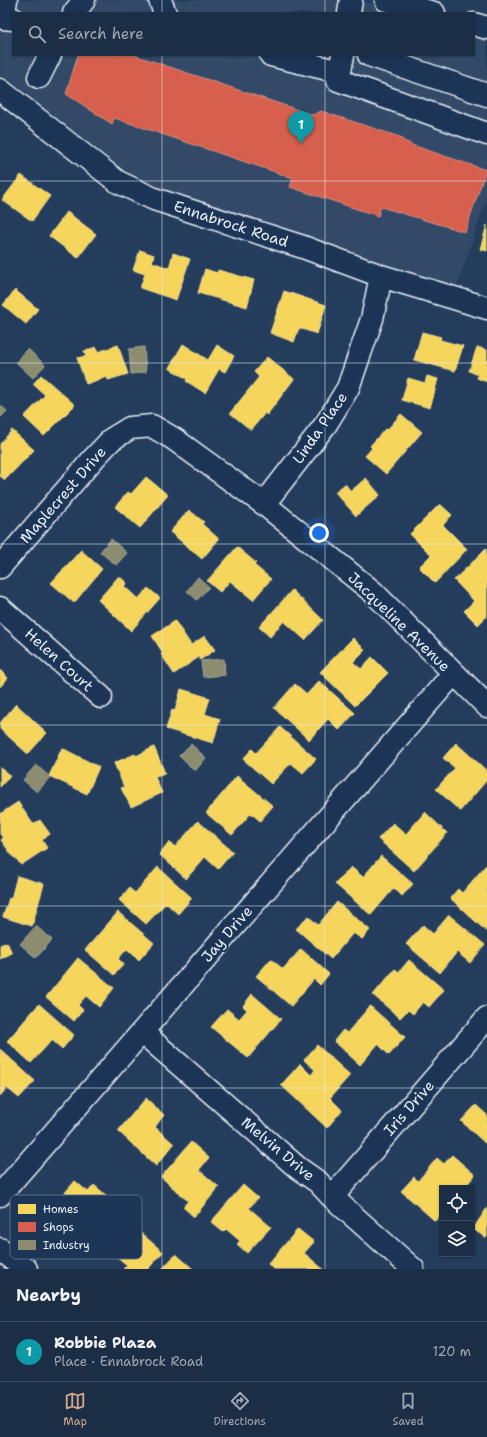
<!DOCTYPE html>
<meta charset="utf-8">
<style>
body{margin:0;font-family:"Shantell Sans",sans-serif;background:#293a51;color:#f1f3f6}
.controls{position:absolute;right:12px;bottom:12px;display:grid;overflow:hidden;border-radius:0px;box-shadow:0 1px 3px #0004}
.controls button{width:36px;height:36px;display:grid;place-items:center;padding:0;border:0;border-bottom:1px solid #3a4a5f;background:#1c2e46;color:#f1f3f6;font:20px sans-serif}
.you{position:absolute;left:319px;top:533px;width:14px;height:14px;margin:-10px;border:3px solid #fff;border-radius:50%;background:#1a73e8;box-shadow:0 0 0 6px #1a73e833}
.badge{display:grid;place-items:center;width:26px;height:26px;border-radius:50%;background:#d6ab8b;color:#fff;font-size:13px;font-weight:700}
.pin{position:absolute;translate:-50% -33px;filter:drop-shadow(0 1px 2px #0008)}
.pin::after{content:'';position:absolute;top:21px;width:14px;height:12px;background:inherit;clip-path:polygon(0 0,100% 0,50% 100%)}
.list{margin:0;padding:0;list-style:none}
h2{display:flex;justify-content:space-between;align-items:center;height:52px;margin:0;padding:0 16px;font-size:17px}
h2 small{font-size:13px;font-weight:400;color:#a0a8b3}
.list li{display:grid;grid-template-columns:26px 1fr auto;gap:12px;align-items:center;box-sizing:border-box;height:60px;padding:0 16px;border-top:1px solid #3a4a5f}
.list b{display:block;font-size:15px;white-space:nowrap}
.list p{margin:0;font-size:13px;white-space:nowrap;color:#a0a8b3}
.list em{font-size:13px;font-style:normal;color:#a0a8b3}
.icon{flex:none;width:22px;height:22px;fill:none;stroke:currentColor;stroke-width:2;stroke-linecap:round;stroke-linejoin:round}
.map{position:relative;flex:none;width:487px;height:1269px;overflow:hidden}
.search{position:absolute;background:#1c2e46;box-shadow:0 1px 3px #0004;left:12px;right:12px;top:12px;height:44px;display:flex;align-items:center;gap:10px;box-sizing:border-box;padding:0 14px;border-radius:0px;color:#a0a8b3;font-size:15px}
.sheet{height:112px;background:#1c2e46}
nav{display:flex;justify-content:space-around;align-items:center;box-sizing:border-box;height:56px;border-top:1px solid #3a4a5f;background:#1c2e46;font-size:11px;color:#a0a8b3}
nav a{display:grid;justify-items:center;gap:2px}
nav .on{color:#d6ab8b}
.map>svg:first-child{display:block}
</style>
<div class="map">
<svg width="487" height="1269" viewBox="0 0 487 1269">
<rect width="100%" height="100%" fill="#253d5d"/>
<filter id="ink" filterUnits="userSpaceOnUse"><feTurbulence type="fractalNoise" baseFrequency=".025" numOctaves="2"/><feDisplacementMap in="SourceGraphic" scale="8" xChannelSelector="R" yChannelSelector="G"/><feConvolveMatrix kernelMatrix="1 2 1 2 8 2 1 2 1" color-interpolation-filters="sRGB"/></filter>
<g filter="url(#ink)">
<path fill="#334a68" d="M0,0H357L409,13H13V55H474V30L487,34V198L455,292L121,177L0,81Z"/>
<path fill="#f6d55c" stroke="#f2dd8b" d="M21,175L50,196L32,221L2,200Z
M67,212L96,234L78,258L49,236Z
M487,225V251L480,249Z
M140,250L154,255L152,262L169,268L173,253L190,259L176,300L140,288L145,274L133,270Z
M205,269L217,273L218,270L254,280L247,307L198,293Z
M15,290L38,309L26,324L3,305Z
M284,291L326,305L317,334L299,328L294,342L270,333Z
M422,332L441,337L440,340L463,346L455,371L414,360Z
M183,344L208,360L217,345L234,356L225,372L219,369L205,393L186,381L187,379L169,368Z
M118,345L128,374L108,380L107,377L86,384L77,358L86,356L84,351L96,347L98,352Z
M477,347L487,350V382L477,378L478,375L469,371Z
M267,357L294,379L267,415L265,413L251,430L230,413L259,377L254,372Z
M41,375L75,405L44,436L24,417L45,395L33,384Z
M427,376L438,379L430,408L402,400L408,378L425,383Z
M401,414L422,432L386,474L365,456L372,448L370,446L385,429L387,430Z
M12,430L34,450L5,480L0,476V444Z
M146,477L168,495L140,528L115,507L128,492L131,494Z
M366,478L380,495L356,516L335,492L345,484L351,491Z
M440,504L452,515L443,525L467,549L435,583L419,567L431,555L410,534Z
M189,510L204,522L202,524L219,539L202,559L170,532Z
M237,547L256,563L254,565L271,579L253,600L230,581L220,592L207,581Z
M486,549L487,564L485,565L487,567V616L478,625L464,611L474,601L454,580Z
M81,550L102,569L74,603L51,583Z
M119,576L127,583L124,586L138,599L148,588L160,598L131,631L98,600Z
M292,590L323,620L305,640L284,621L270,637L259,627Z
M175,621L191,645L205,636L215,650L200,660L199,657L174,674L161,654L163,653L152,636Z
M353,638L365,650L353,662L361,669L372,657L388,673L355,706L320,672Z
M0,670L8,678L0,687Z
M319,681L355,713L339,730L328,719L309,740L274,708L295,684L307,694Z
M181,689L210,698L205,714L220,719L213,743L166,729L172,710L175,711Z
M16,704L47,733L28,754L0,729V723Z
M280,727L316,759L303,773L291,763L271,784L243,759L252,749L256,753Z
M456,743L487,771V780L460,811L436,789L455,768L443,758Z
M154,747L165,773L155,777L162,793L131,807L121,788L124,787L114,763L135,754L136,756Z
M62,748L99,767L87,794L49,776Z
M0,767L10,776L0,787Z
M237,776L273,806L260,821L251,813L232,835L206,813Z
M18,802L33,824L40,820L50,834L42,840L47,848L21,865L15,857L14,858L1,840L3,838L0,834V814Z
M425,812L447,833L414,871L378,839L393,823L406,834Z
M198,821L233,852L218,869L205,857L186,879L159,854L169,842L175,847Z
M381,856L413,884L402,896L394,888L371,915L335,884L351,867L363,877Z
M486,865L487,866V932L450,898L458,889L462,893Z
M158,867L192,898L178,914L166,903L146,924L119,900L129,888L135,893Z
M17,876L44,884L32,926L3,917L9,898L11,899Z
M337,902L370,930L362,939L353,933L331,959L296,929L308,916L318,925Z
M118,912L154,943L139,960L127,949L118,959L124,964L114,975L85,950Z
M449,915L485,945L470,963L457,952L440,973L406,944L423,925L433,934Z
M7,942L12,953L0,959V945Z
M301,949L329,974L320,985L314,979L291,1006L256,976L271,959L283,969Z
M78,958L114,988L99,1007L86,996L78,1005L83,1010L74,1021L46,997Z
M409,960L444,990L429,1007L423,1002L413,1014L408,1010L400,1018L373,995L395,969L399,972Z
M252,994L281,1019L248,1058L211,1027L227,1009L239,1019L247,1010L243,1006Z
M39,1004L74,1035L62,1049L52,1040L31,1063L7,1041Z
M370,1006L405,1037L389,1055L378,1044L360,1065L334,1041L343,1030L347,1033Z
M317,1045L350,1075L330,1098L342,1110L327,1128L281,1085L300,1064L311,1075L315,1070L304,1060Z
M0,1049L35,1081L19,1098L7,1088L0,1096Z
M146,1098L164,1115L155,1127L174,1144L156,1166L118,1131Z
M476,1105L487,1115V1145L461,1121Z
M191,1142L209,1158L199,1170L219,1187L194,1217L183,1207L188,1201L161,1177Z
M452,1155L475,1175L464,1188H442V1213L435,1221L401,1191L414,1177L418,1181L437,1158L444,1164Z
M75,1181L88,1192L94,1185L120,1207L94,1237L73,1219L62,1232L44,1217Z
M243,1185L258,1198L249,1208L271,1227L247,1253L237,1244L240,1241L226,1229L223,1232L211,1222Z
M487,1208V1237L486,1238L473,1229Z
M130,1216L138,1223L135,1228L163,1252L148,1269H123L127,1265L104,1246Z
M298,1229L314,1242L304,1253L323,1269H274L268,1264Z
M176,1254L193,1269H162Z"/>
<path fill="#d6604d" stroke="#db8c80" d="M78,55H134L313,115L321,111L400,137L404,141L409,143L412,145L486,170L465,232L381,207L378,216L290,187L293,178L114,118L112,124L66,94Z"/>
<path fill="#8c8c6e" stroke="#a8aa97" d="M144,347L146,372L131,374L129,349Z
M28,349L45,365L33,378L16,362Z
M0,405L7,411L0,418Z
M111,539L127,553L116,565L100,552Z
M198,577L209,587L197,600L187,591Z
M224,659L225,675L203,677L201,661Z
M191,744L206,758L195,771L179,756Z
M36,765L50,777L37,792L23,780Z
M36,926L52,940L36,958L20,944Z"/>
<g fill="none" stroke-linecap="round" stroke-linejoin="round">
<g stroke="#e8f1f8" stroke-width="25">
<path id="minor" d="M6,0L3,18L13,19
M160,0L165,13
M74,13L84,0
M349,13L351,0
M271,55L340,72
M343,55L338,80L487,134
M369,55L487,95
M39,77L50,55
M0,90L118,182L154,199L303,247L381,276L487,308
M264,504L326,424L348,388L372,319L381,276
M0,567L94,458L112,439L130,428L152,426L174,439L264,504L373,592L487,706
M0,608L101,697
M142,1032L298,1168L318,1182L332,1197L413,1269
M0,1195L454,673
M332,1197L487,1018
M0,1249L26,1269"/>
</g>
<g stroke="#e8f1f8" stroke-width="25">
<path id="major" d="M386,0L434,13
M474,24L487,28"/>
</g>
<use href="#minor" stroke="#1d3557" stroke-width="22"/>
<use href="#major" stroke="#1d3557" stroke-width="22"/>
</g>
</g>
<path fill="none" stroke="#e8f1f8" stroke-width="1" stroke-opacity="0.55" d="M162,0V13M325,0V13M162,55V1269M325,55V1269M0,181H487M0,363H487M0,544H487M0,725H487M0,906H487M0,1088H487"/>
<g text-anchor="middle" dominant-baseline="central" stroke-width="4" stroke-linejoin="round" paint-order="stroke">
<g font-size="15" fill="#e8f1f8" stroke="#1d3557">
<text transform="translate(231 224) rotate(18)">Ennabrock Road</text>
<text transform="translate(320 428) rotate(-55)">Linda Place</text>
<text transform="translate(63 495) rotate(-49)">Maplecrest Drive</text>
<text transform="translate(399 622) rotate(44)">Jacqueline Avenue</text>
<text transform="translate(59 660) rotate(42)">Helen Court</text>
<text transform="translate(227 934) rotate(-49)">Jay Drive</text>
<text transform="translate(409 1108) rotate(-49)">Iris Drive</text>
<text transform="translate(278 1149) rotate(40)">Melvin Drive</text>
</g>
</g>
<rect x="10" y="1195" width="132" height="64" rx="6" fill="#1d3557" stroke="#5a6d87" stroke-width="1"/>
<rect x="18" y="1204" width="18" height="10" fill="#f6d55c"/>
<rect x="18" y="1222" width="18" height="10" fill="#d6604d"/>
<rect x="18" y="1240" width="18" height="10" fill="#8c8c6e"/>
<g font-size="11" fill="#e8f1f8">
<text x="43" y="1213">Homes</text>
<text x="43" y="1231">Shops</text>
<text x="43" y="1249">Industry</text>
</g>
</svg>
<div class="controls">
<button><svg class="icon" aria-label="locate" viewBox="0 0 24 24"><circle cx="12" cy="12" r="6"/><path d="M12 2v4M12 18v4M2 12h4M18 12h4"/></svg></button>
<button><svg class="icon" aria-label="layers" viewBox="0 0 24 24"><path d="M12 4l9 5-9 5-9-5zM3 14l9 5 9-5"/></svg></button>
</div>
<div class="you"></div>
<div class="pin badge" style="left:301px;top:144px;background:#0f9aa8">1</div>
<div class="search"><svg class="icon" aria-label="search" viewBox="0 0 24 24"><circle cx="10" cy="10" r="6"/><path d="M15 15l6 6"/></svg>Search here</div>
</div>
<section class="sheet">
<h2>Nearby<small></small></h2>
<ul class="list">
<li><span class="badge" style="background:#0f9aa8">1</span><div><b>Robbie Plaza</b><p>Place · Ennabrock Road</p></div><em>120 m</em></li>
</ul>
</section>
<nav>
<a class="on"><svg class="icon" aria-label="map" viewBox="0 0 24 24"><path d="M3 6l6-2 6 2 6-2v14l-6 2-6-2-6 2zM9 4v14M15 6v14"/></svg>Map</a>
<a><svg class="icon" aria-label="directions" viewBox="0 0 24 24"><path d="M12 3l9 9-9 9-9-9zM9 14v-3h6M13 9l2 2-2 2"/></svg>Directions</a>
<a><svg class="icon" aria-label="saved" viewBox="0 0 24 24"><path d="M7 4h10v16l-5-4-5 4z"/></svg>Saved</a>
</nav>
